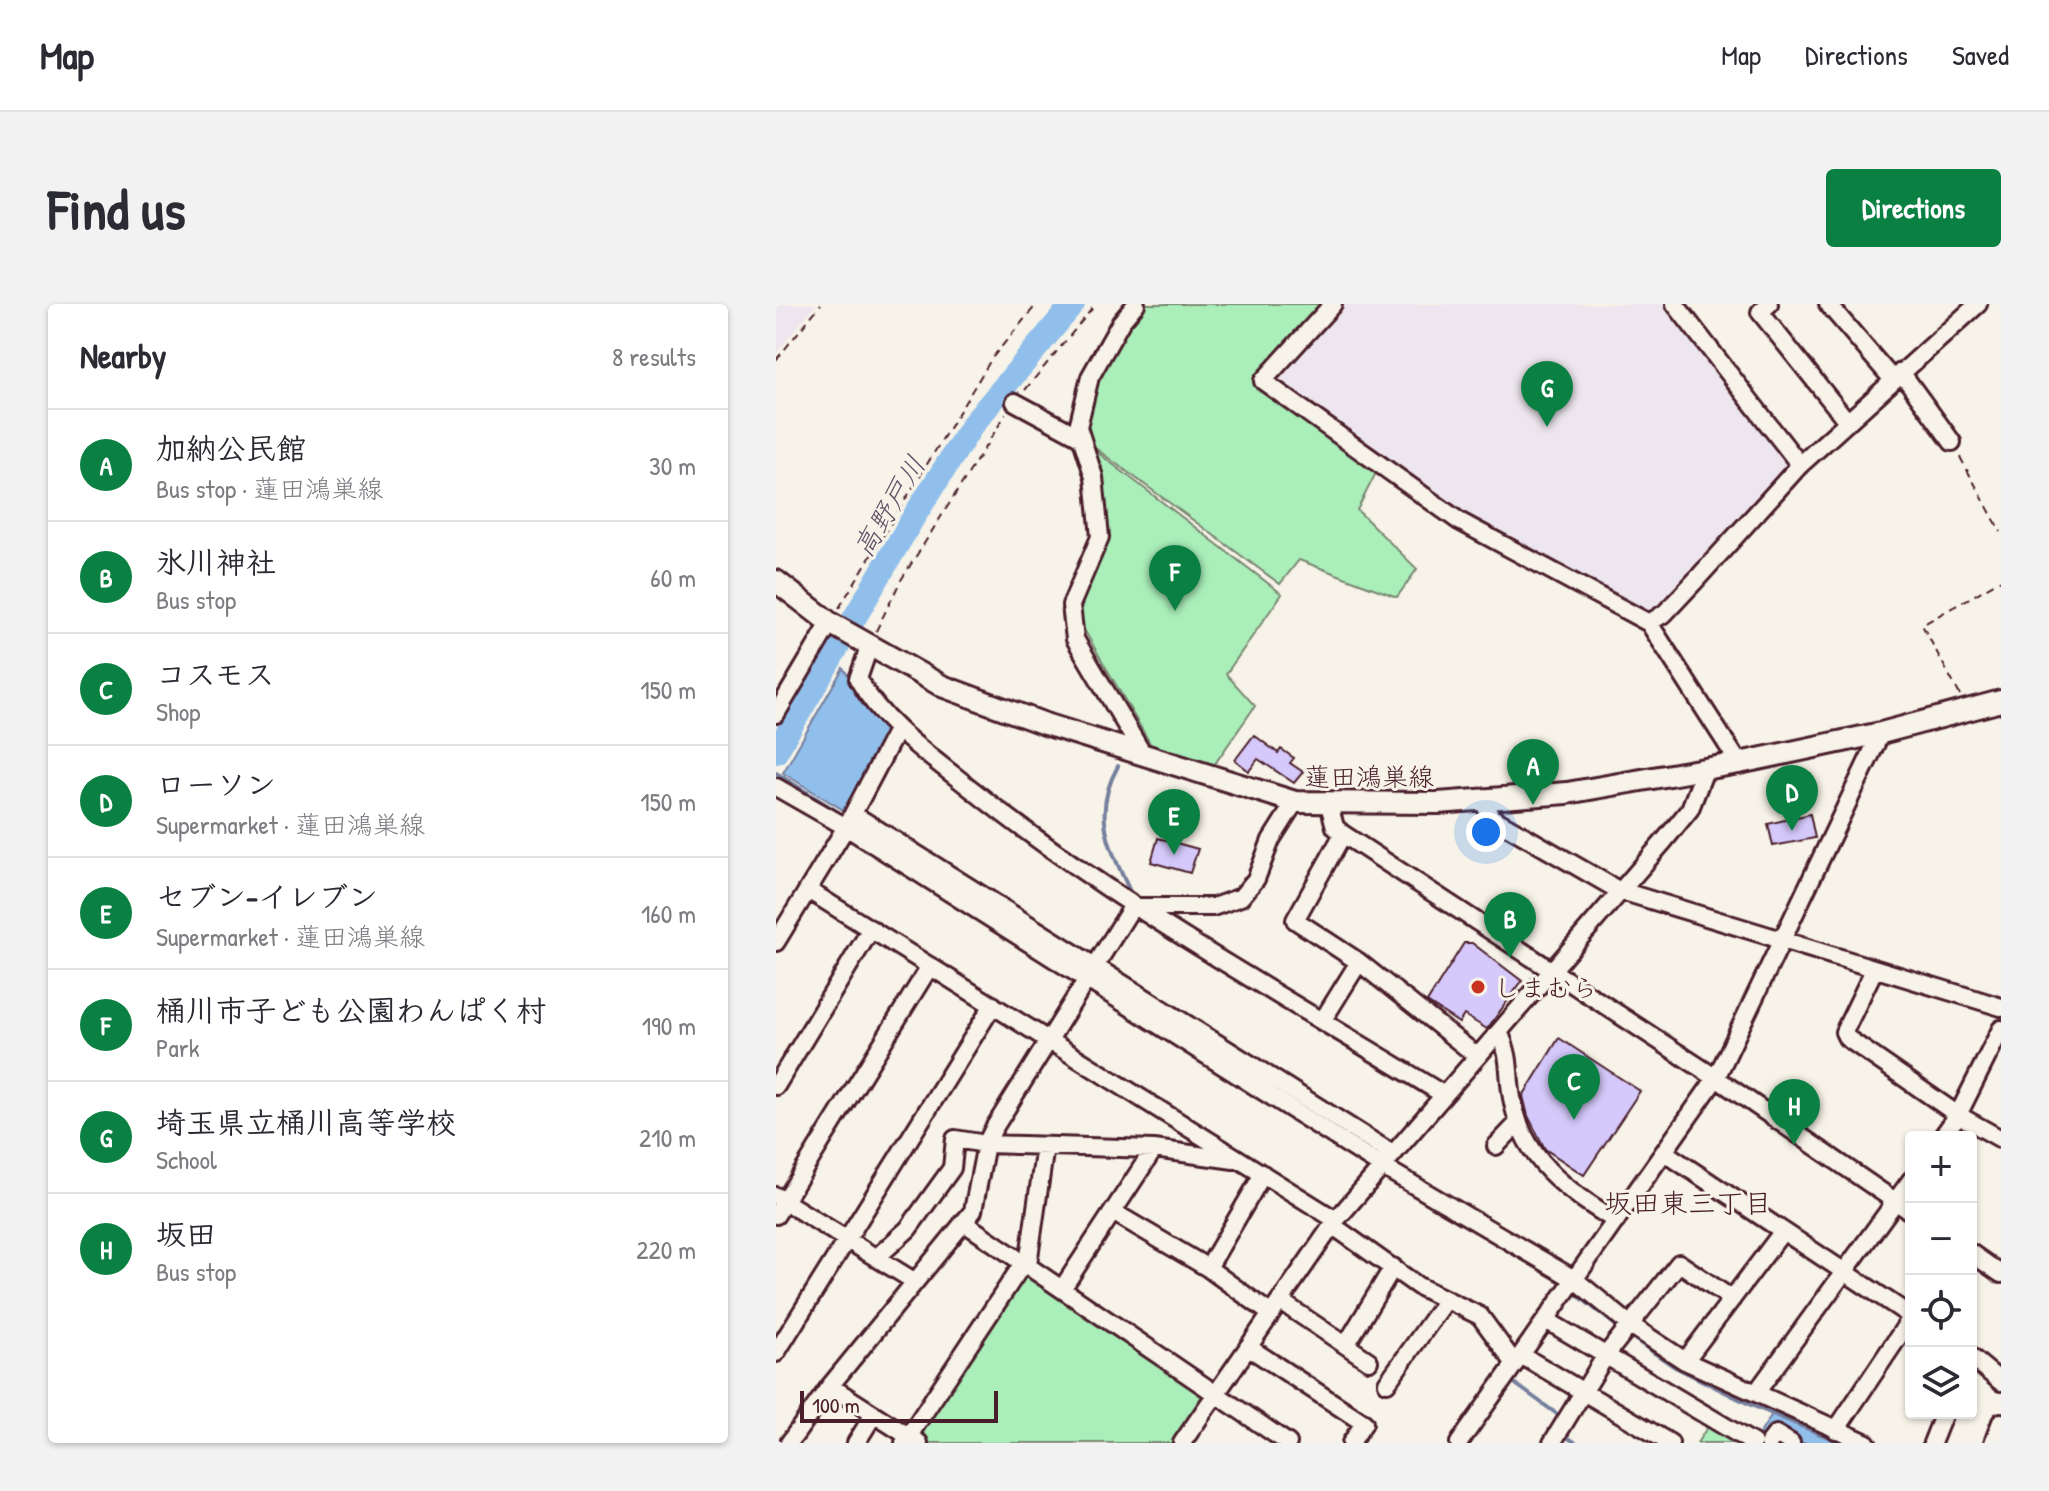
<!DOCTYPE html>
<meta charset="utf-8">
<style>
body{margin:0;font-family:"Patrick Hand","Klee One",sans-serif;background:#f2f2f3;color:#2b2b33}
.controls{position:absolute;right:24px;bottom:24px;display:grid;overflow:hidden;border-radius:8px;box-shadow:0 2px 6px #0004}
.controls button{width:72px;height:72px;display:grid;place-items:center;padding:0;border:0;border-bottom:2px solid #e1e1e2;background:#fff;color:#2b2b33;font:40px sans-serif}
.scale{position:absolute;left:24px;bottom:20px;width:198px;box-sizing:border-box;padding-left:8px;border:4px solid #4a1f2b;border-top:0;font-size:22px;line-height:28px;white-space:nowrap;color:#4a1f2b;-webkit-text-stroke:6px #f7f3e8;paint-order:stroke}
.you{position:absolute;left:710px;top:528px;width:28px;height:28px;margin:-20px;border:6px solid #fff;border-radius:50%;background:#1a73e8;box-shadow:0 0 0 12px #1a73e833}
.badge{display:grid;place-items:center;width:52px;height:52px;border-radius:50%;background:#0b8043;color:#fff;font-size:26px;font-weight:700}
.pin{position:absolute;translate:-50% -66px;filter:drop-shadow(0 2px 4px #0008)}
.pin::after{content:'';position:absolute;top:42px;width:28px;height:24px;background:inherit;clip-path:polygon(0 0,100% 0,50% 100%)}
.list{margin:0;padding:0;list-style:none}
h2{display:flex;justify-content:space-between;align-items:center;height:104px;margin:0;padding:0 32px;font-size:34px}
h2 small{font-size:26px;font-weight:400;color:#7c7c81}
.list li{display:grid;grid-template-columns:52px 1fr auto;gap:24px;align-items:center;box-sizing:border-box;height:112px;padding:0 32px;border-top:2px solid #e1e1e2}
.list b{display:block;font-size:30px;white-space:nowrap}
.list p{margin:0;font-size:26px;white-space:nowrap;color:#7c7c81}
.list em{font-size:26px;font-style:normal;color:#7c7c81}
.icon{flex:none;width:44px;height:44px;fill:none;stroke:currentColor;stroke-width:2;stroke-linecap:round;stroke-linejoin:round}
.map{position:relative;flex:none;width:1225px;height:1139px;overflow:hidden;border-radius:8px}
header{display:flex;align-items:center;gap:48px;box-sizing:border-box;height:112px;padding:0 40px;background:#fff;border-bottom:2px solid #e1e1e2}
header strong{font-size:38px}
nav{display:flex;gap:44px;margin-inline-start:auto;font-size:28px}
.intro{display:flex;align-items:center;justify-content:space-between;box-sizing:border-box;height:192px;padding:0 48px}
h1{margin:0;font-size:56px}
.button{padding:20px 36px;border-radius:8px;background:#0b8043;color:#fff;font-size:28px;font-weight:700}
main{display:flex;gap:48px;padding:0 48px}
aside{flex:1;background:#fff;border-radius:8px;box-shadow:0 2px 6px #0004}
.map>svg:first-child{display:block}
</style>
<header>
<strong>Map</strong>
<nav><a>Map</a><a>Directions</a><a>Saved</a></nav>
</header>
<div class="intro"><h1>Find us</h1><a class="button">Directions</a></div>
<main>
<aside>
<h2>Nearby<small>8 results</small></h2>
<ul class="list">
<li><span class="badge">A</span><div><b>加納公民館</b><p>Bus stop · 蓮田鴻巣線</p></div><em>30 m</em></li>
<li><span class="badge">B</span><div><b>氷川神社</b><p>Bus stop</p></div><em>60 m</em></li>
<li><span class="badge">C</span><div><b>コスモス</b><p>Shop</p></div><em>150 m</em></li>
<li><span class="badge">D</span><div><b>ローソン</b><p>Supermarket · 蓮田鴻巣線</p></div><em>150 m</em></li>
<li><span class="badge">E</span><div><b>セブン-イレブン</b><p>Supermarket · 蓮田鴻巣線</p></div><em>160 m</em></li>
<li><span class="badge">F</span><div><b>桶川市子ども公園わんぱく村</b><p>Park</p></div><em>190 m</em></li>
<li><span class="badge">G</span><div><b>埼玉県立桶川高等学校</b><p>School</p></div><em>210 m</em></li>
<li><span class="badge">H</span><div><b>坂田</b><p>Bus stop</p></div><em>220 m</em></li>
</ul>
</aside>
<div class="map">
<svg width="1225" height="1139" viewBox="0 0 1225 1139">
<rect width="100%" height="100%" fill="#f7f3e8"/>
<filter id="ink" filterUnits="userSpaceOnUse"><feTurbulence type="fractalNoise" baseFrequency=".0125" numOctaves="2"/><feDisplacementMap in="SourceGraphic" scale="16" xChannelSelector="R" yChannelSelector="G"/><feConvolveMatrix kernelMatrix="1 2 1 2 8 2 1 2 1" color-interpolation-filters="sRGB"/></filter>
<g filter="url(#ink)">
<path fill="#ede6ee" d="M0,0H40L0,49Z
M558,0H899L1024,161L873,319L682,217L487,77Z"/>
<path fill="#aaefba" stroke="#7a8772" stroke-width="2" d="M357,0H558L488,77L603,163L581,206L641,265L621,293L523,256L504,280L304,133L314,73Z
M317,145L506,290L450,370L479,402L438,461L375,441L307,324L302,290L332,223L326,163Z
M248,958L440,1092L403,1139H143L132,1132Z
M934,1119L968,1139H921Z"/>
<path fill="#91bfeb" stroke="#757f9e" stroke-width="2" d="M67,364L111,428L69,507L7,469Z
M996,1110L1065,1139H1027L1006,1127L983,1131Z"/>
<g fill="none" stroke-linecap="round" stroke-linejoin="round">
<path stroke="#757f9e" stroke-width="4" d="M342,462C314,512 335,545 356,592
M0,469L70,513
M800,984L799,989L844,1025
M851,1030L899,1063L975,1101L1066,1139
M734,1076L785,1113
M785,1129L800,1139"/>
<path stroke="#91bfeb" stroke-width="24" d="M0,448L137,214L197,120L297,0"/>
</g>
<path fill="#d5c9fb" stroke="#4a1f2b" stroke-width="2" d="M478,431L502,449L505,445L518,454L514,459L527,468L518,479L482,455L473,467L459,456Z
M1034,510L1039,534L997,542L992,520Z
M382,534L422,545L414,569L375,558Z
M688,639H696L746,677L711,725L688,711L683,719L651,698Z
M783,734L864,787L808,871L769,845L752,812L747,792Z"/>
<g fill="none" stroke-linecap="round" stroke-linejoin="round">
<g stroke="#4a1f2b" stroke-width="22">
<path id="minor" d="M360,0L345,18L314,73L302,123L318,173L324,233L295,301L299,335L368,452
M557,0L487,77L683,217L873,319L963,459
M899,0L1024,161
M993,0L984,8L1071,117
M1052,0L1117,76
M1125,68L1176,138
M239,98L304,133
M873,319L889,309L919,277L1024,161L1202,0
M93,343L82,375C108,422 153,451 194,484C342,602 507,692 668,791
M0,410L54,319
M0,483L70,523L607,863L798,975L853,1020L909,1057L1091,1139
M706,496L715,513L842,586L1225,703
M553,500L559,523L567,530L940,774L1135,908
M77,510L617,850
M567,530L519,616L583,658L701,752
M32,586L560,916
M357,603H437L465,593L480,575L495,536L519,498
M0,638L70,523L121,426
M1098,666L1068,728L1071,734L1182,811L1225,835
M547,716L583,658
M723,728C736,755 731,767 736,794C747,856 789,885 840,917
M0,782L95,625
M1166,833L1182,811L1225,725
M720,842L741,820
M888,848L1135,1012
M0,892L138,977
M337,908L432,964L495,1010
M0,911L154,662
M187,918L512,1139
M556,921L642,982L704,1012L739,1060
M1195,949L1225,970
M100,954L132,925L176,864L179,835L210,840L378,845L458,856
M252,960L269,842
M432,964L487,870
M286,985L378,845
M504,997L593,1057
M770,1016L977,1139
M570,1041L617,963
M472,1043L588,1119L575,1139
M0,1049L217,701
M745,1051L894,1139
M1195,1053L1225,1078
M909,1057L1007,927
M611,1079L670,996
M54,1082L143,1139
M980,1089L1135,876
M1060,1126L1135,1014
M13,1139L54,1082L197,907L210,840L218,824L356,603
M80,1139L98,1110
M128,1139L248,958
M406,1139L560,916L888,537L914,505L929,466
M683,1139L940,774L1105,429
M776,1139L830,1051L903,959L956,995
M993,1139L1000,1130L1015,1139
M1156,1139L1168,1109
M1217,1139L1225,1118"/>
</g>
<g stroke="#4a1f2b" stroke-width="26">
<path id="major" d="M0,277L54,319L166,382L269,420L519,498L662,499L791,489L963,459L1105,429L1225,397"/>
</g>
<path stroke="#4a1f2b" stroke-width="2" stroke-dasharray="8 6" stroke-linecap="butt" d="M0,56L45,0
M249,86L320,0
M1184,153L1225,228
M63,304L216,54L261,0
M100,327L125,276L230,110
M1184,391L1146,321L1225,276"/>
<use href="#minor" stroke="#f7f3e8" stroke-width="16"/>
<use href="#major" stroke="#f7f3e8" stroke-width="20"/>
</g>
</g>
<circle fill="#c8321e" stroke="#f7f3e8" stroke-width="3" cx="702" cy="683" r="8"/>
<g text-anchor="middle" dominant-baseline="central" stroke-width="6" stroke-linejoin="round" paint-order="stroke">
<g font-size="26" fill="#4a1f2b" stroke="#f7f3e8">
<text x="593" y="472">蓮田鴻巣線</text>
</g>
<g font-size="26" fill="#4a1f2b" stroke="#f7f3e8" text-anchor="start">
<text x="718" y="683">しまむら</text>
</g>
<g font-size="28" font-style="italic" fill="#5f4f65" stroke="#f7f3e8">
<text transform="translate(113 202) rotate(-59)">高野戸川</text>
</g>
<g font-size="28" fill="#4a1f2b" stroke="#f7f3e8">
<text x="912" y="899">坂田東三丁目</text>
</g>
</g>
</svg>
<div class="controls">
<button>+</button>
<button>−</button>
<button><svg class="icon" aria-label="locate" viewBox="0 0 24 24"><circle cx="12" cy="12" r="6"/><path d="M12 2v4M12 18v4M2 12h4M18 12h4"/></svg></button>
<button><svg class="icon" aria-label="layers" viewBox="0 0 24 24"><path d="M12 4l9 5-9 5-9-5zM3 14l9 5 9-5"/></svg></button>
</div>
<div class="scale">100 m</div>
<div class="you"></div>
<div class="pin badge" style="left:757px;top:501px">A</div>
<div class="pin badge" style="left:734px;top:654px">B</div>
<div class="pin badge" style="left:798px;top:816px">C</div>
<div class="pin badge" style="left:1016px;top:527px">D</div>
<div class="pin badge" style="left:398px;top:551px">E</div>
<div class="pin badge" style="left:399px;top:307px">F</div>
<div class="pin badge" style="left:771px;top:123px">G</div>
<div class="pin badge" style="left:1018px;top:841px">H</div>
</div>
</main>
